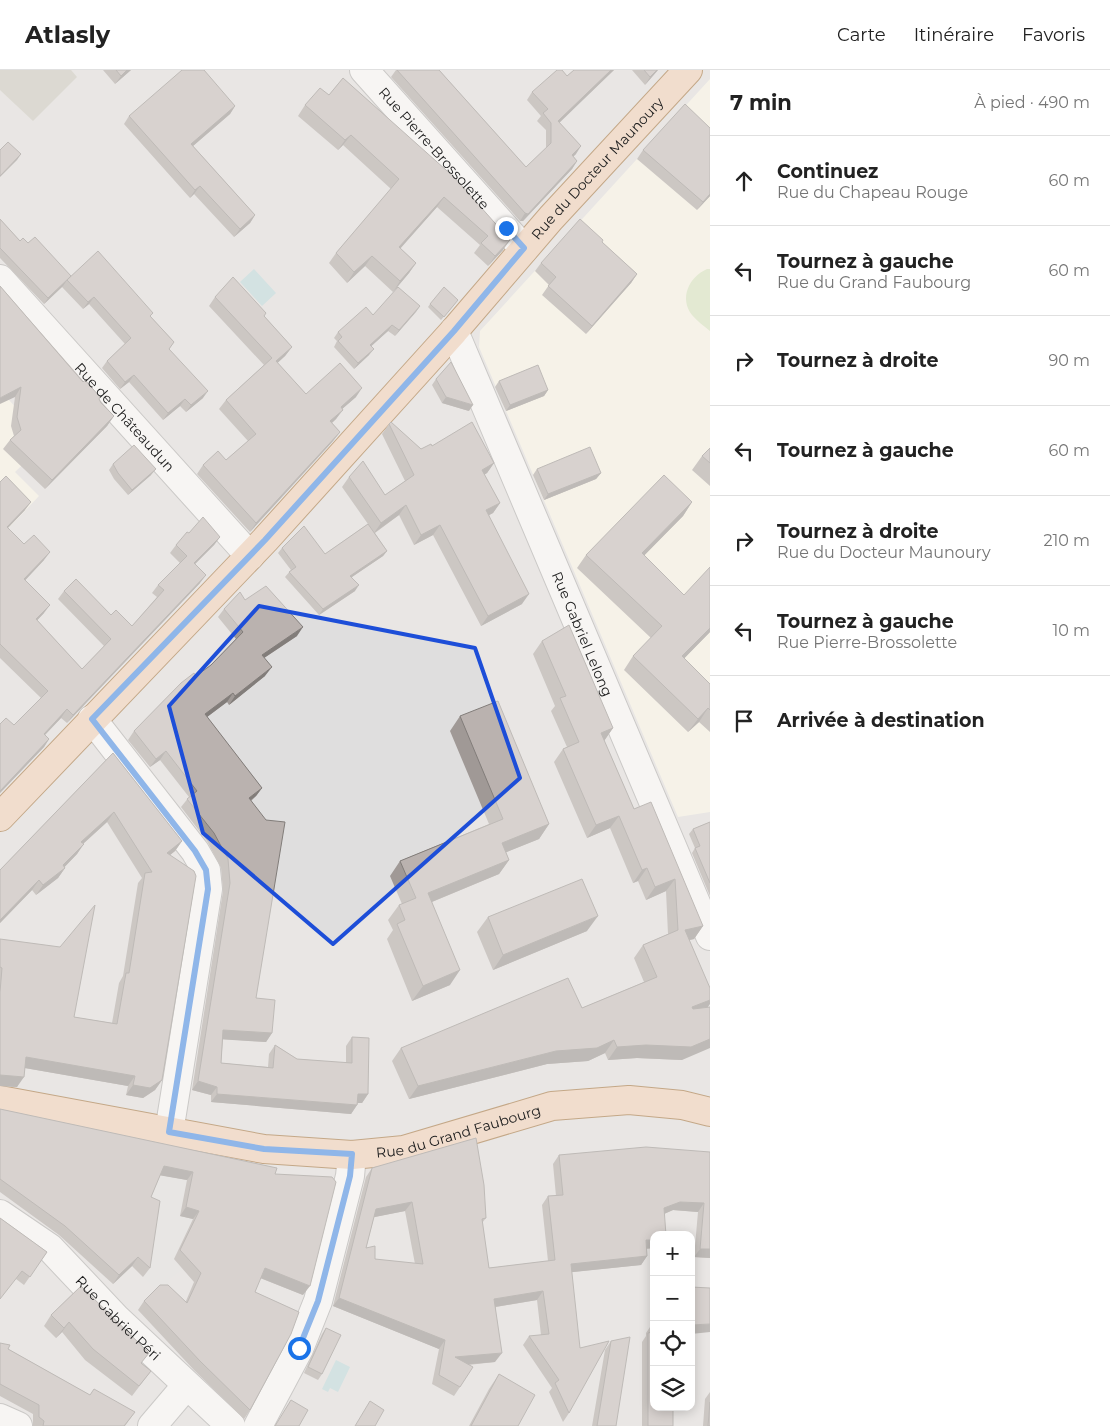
<!DOCTYPE html>
<html lang="fr">
<meta charset="utf-8">
<style>
body{margin:0;font-family:Montserrat,sans-serif;background:#f6f6f6;color:#222}
.controls{position:absolute;right:15px;bottom:15px;display:grid;overflow:hidden;border-radius:10px;box-shadow:0 2px 12px #0003}
.controls button{width:45px;height:45px;display:grid;place-items:center;padding:0;border:0;border-bottom:1px solid #e0e0e0;background:#fff;color:#222;font:25px sans-serif}
.stop{position:absolute;width:15px;height:15px;margin:-11px;border:4px solid #1a73e8;border-radius:50%;background:#fff}
.stop.end{background:#1a73e8;border-color:#fff;box-shadow:0 1px 5px #0008}
.list{margin:0;padding:0;list-style:none}
h2{display:flex;justify-content:space-between;align-items:center;height:65px;margin:0;padding:0 20px;font-size:21px}
h2 small{font-size:16px;font-weight:400;color:#767676}
.list li{display:grid;grid-template-columns:32px 1fr auto;gap:15px;align-items:center;box-sizing:border-box;height:90px;padding:0 20px;border-top:1px solid #e0e0e0}
.list b{display:block;font-size:19px;white-space:nowrap}
.list p{margin:0;font-size:16px;white-space:nowrap;color:#767676}
.list em{font-size:16px;font-style:normal;color:#767676}
.icon{flex:none;width:28px;height:28px;fill:none;stroke:currentColor;stroke-width:2;stroke-linecap:round;stroke-linejoin:round}
.map{position:relative;flex:none;width:710px;height:1356px;overflow:hidden}
header{display:flex;align-items:center;gap:30px;box-sizing:border-box;height:70px;padding:0 25px;background:#fff;border-bottom:1px solid #e0e0e0}
header strong{font-size:24px}
nav{display:flex;gap:28px;margin-inline-start:auto;font-size:18px}
main{display:flex}
aside{flex:1;background:#fff}
.map>svg:first-child{display:block}
</style>
<header>
<strong>Atlasly</strong>
<nav><a>Carte</a><a>Itinéraire</a><a>Favoris</a></nav>
</header>
<main>
<div class="map">
<svg width="710" height="1356" viewBox="0 0 710 1356">
<rect width="100%" height="100%" fill="#f0ede9"/>
<path fill="#dfdede" fill-rule="evenodd" d="M0,0H710V1356H0ZM654,1165H691V1337H654Z"/>
<path fill="#fcf9e7" d="M710,9V742L678,747L479,277L480,261Z
M0,235L8,329L47,371L15,402L39,426L0,467Z"/>
<path fill="#c4c2b5" d="M0,0H71L77,7L33,51L0,20Z"/>
<path fill="#d2e4b5" d="M707,199H710V261C704,256 697,251 692,245C679,228 689,207 707,199Z"/>
<path fill="#ddd" d="M158,1104L187,1110L180,1146L193,1149L179,1180L183,1199L169,1209L167,1229L141,1204L144,1196L145,1136Z"/>
<path fill="#afd5d9" d="M254,199L276,223L262,236L240,212Z
M336,1290L350,1297L338,1322L330,1318L328,1322L322,1319Z"/>
<g fill="none" stroke-linecap="round" stroke-linejoin="round">
<g stroke="#9e9e9e" stroke-width="30">
<g id="minor">
<path id="s1" d="M364,0L524,179"/>
<path id="s2" d="M0,209L250,486"/>
<path id="s3" d="M454,261L710,866"/>
<path d="M92,649L195,781L206,800L208,819L169,1062"/>
<path id="s4" d="M0,1144L50,1178L117,1249L231,1356"/>
<path d="M0,1348L18,1356"/>
<path d="M152,1356L186,1316"/>
<path d="M258,1356L299,1279L318,1231L350,1106L352,1085"/>
</g>
</g>
<g stroke="#8e5411" stroke-width="30">
<g id="major">
<path id="s5" d="M0,747L265,470L454,261L551,148L688,0"/>
<path id="s6" d="M0,1030L264,1079L352,1085L404,1080L552,1036L629,1030L682,1035L710,1042"/>
</g>
</g>
<use href="#minor" stroke="#fff" stroke-width="28"/>
<use href="#major" stroke="#f2cbac" stroke-width="28"/>
</g>
<path fill="#a09996" fill-rule="evenodd" d="M103,0H131L115,14Z
M396,0H439L526,97L546,78V60L537,51L541,46L527,30L532,22L567,6L574,0H614L559,52L576,84L573,86L577,91L572,99L523,151H520L391,7Z
M632,0H658L645,15Z
M343,8L503,180L488,196L474,183L480,175L437,137L400,178L416,193L409,203L393,222L365,196L347,213L329,193L336,183L391,119L343,75L338,80L298,46L305,35L329,25Z
M235,36L230,44L193,76L255,145L250,153L234,167L194,124L190,128L124,54L129,46Z
M643,80L710,126L697,140L637,89Z
M0,149L20,171L28,173L71,206L151,247L174,272L169,279L203,328L186,342L180,336L163,350L129,312L120,319L102,298L107,291L125,274L89,234L83,239L62,217L63,216L44,234L0,188Z
M602,172L637,204L631,213L586,264L542,225L549,215L535,201L541,193Z
M0,216L114,346L107,356L45,419L3,379L10,370L14,366L11,356L15,327Z
M215,227L264,246L292,277L285,286L277,293L306,324L356,327L342,339L336,349L332,353L340,362L333,371L250,462L197,404L203,395L226,390L248,371L219,339L226,330L264,295L209,236Z
M458,230L441,250L428,237L430,234Z
M420,236L395,266L388,261L371,276L369,285L354,299L334,277L337,271L334,268L338,262L373,245Z
M436,309L469,341L442,333L432,315Z
M499,311L548,320L544,326L506,341L495,317Z
M389,354L421,379L432,376L494,393L487,403L484,405L500,433L493,443L489,445L522,534L481,556L433,465L414,475L399,445L375,463L387,481L383,486L352,507L355,521L319,545L285,507L291,500L278,483L282,478L325,484L368,454L342,417L349,407L385,425L405,411L382,364Z
M710,378V416L692,400L702,386Z
M113,394L151,405L128,425L114,409L109,400Z
M537,399L601,403L596,409L544,430L533,405Z
M0,412L25,440L8,458L24,474L44,490L25,510L44,543L37,550L82,599L104,576L58,529L64,521L111,545L132,556L157,527L152,523L158,515L180,493L170,483L176,475L189,463L220,467L214,475L195,494L200,513L67,653L61,648L45,665L49,669L44,677L0,723V654L14,655L41,628L0,588Z
M692,432L683,446L644,485L710,562L684,588L710,614V662L699,652L688,662L624,600L633,586L651,568L577,498L586,485Z
M245,530L297,566L264,588L265,606L229,635L227,632L207,647L262,718L256,726L251,731L256,928L272,963L266,972L223,969L221,993L268,997L269,984L275,975L297,989L346,993V976L352,967L368,1024L362,1033H358L357,1035L351,1044L211,1032V1025L192,1020L223,821L221,798L207,771L181,737L189,727L160,690L150,697L128,670L134,661L196,606L211,595L236,569L218,547L224,539Z
M542,571L613,658L604,671L634,739L703,856L694,869L689,870L708,937L682,990L637,988L608,990L605,983L588,991L547,994L409,1029L392,991L401,978L582,938L644,912L634,888L643,875L668,864L666,821L646,830L638,811L633,813L610,758L587,768L554,692L563,679L567,677L551,641L555,636L533,584Z
M460,646L549,754L539,769L506,782L509,790L499,804L432,832L450,915L412,931L387,869L393,860L388,850L399,835L402,834L390,806L400,791L489,754L450,661Z
M113,683L182,771L175,781L170,785L162,1010L155,1020L143,1028L126,1025L128,1016L25,998L17,1017L0,1016V869L74,947L112,953L119,913L123,906L138,813L142,808L107,752L83,774L77,784L64,797L65,798L58,808L36,825L32,820L0,853V800Z
M710,752V826L692,783L695,778L689,764L693,759Z
M488,847L587,861L493,900L477,862Z
M0,1039L275,1104L303,1225L260,1208L255,1222L250,1340L244,1349L194,1300L138,1240L144,1231H186L194,1212L174,1189L193,1149L180,1146L187,1110L160,1105L151,1127L150,1198L143,1207L132,1196L113,1214L59,1165L0,1122Z
M710,1082V1188L694,1187L698,1142L673,1140L664,1144L654,1178L646,1179L647,1186L641,1195L572,1202L569,1343L563,1352L549,1322L552,1318L523,1275L529,1266L541,1265L537,1230L496,1237L495,1292L468,1295L460,1317L454,1326L432,1314L439,1279L333,1236L366,1107L372,1098L486,1148L482,1153L489,1198L548,1191L542,1135L548,1126H556L553,1094L559,1085ZM405,1141L415,1194L375,1189L366,1178L374,1147Z
M0,1148L47,1182L24,1215L16,1209Z
M81,1216L141,1293L151,1301L132,1326L85,1290L62,1262L56,1268L44,1256L51,1245Z
M652,1254L673,1356H642V1272L646,1266V1263Z
M326,1258L322,1304L318,1310L304,1303L322,1264Z
M611,1271L616,1356H592L605,1280Z
M0,1273L8,1279L90,1325L135,1342L125,1356H33V1344L0,1326Z
M499,1304L518,1356H469L489,1319Z
M710,1322V1356H703L705,1329Z"/>
<path fill="#827d7a" d="M127,0H131L115,14L121,6Z
M611,0H614L553,59L558,51Z
M657,0H658L645,15L650,7Z
M235,36L230,44L186,82L191,74Z
M351,65L343,75L338,80L345,70Z
M581,76L576,84L567,93L572,85Z
M21,84L17,90L0,107V106Z
M577,91L572,99L523,151H520L525,143Z
M200,116L194,124L190,128L195,120Z
M710,124V126L697,140L703,132Z
M444,127L437,137L392,188L399,177Z
M255,145L250,153L234,167L240,159Z
M510,170L503,180L488,196L495,186Z
M372,186L365,196L347,213L354,202Z
M416,193L409,203L393,222L400,211Z
M637,204L631,213L586,264L592,256Z
M67,210L63,216L44,234L48,228Z
M94,227L89,234L83,239L88,232Z
M420,236L416,242L395,266L399,260Z
M392,255L388,261L366,281L370,275Z
M292,277L285,286L269,301L276,291Z
M374,279L369,285L354,299L358,293Z
M134,305L129,312L120,319L125,312Z
M21,317L15,327L0,334V328Z
M362,318L356,327L334,346L341,337Z
M548,320L544,326L506,341L510,335Z
M208,321L203,328L186,342L191,335Z
M446,327L473,335L469,341L442,333Z
M185,329L180,336L163,350L168,343Z
M343,340L336,349L324,360L330,351Z
M114,346L107,356L45,419L52,410Z
M340,362L333,371L250,462L256,453Z
M494,393L487,403L475,410L482,400Z
M156,399L151,405L128,425L132,420Z
M601,403L596,409L544,430L548,424Z
M31,432L25,440L1,465L7,457Z
M692,432L683,446L633,497L642,483Z
M500,433L493,443L480,450L486,440Z
M406,435L399,445L374,463L381,453Z
M440,455L433,465L414,475L421,465Z
M220,467L214,475L188,501L194,493Z
M387,481L383,486L346,511L350,506Z
M50,482L44,490L18,518L24,509Z
M206,505L200,513L67,653L73,645Z
M359,515L355,521L319,545L323,539Z
M529,524L522,534L481,556L488,546Z
M50,535L44,543L30,558L36,549Z
M303,557L297,566L255,594L262,585Z
M710,558V562L673,600L682,586Z
M272,597L265,606L229,635L235,626Z
M233,623L227,632L199,653L205,644Z
M708,638L699,652L688,662L698,649Z
M67,639L61,648L38,672L44,664Z
M613,658L604,671L601,663Z
M49,669L44,677L0,723V721Z
M166,681L160,690L150,697L156,689Z
M262,718L256,726L242,737L249,728Z
M114,742L107,752L74,782L81,772Z
M619,746L610,758L587,768L596,755Z
M549,754L539,769L492,788L502,773Z
M182,771L175,781L160,793L167,783Z
M84,774L77,784L58,804L65,798L58,808L36,825L43,815Z
M509,790L499,804L417,838L428,823Z
M647,798L638,811L633,813L642,800Z
M675,809L666,821L646,830L655,817Z
M39,810L32,820L0,853V850Z
M598,846L587,861L493,900L503,885Z
M703,856L694,869L676,873L685,860Z
M460,900L450,915L412,931L423,916Z
M710,930V934L705,941L683,950L692,937Z
M223,960L272,963L266,972L217,969Z
M710,969V978L682,990L637,988L608,990L617,977Z
M614,970L605,983L588,991L547,994L409,1029L418,1016L556,981Z
M26,987L135,1006L128,1016L19,997Z
M0,1005L24,1007L17,1017L0,1016Z
M162,1010L155,1020L143,1028L126,1025L133,1015Z
M198,1011L217,1017L211,1025L192,1020Z
M217,1024L357,1035L351,1044L211,1032Z
M358,1024H368L362,1033H352Z
M164,1096L193,1102L187,1110L158,1105Z
M412,1132L405,1141L370,1148L376,1139Z
M680,1132L704,1133L698,1142L673,1140L657,1147L664,1138Z
M186,1137L199,1141L193,1149L180,1146Z
M646,1170H654V1178L639,1179Z
M700,1179H710V1188L694,1187Z
M647,1186L641,1195L564,1203L571,1194Z
M138,1187L132,1196L113,1214L119,1205Z
M265,1198L310,1216L303,1225L258,1207Z
M543,1221L537,1230L488,1238L494,1229Z
M339,1228L445,1270L439,1279L333,1236Z
M69,1252L62,1262L56,1268L64,1258Z
M710,1254V1262L691,1264V1255Z
M502,1283L495,1292L449,1296L455,1287Z"/>
<path fill="#bab2af" stroke="#827d7a" fill-rule="evenodd" d="M116,0H127L121,6Z
M182,0H204L235,36L191,74L255,145L240,159L200,116L195,120L129,46Z
M397,0H439L526,97L551,73V53L543,43L548,39L532,22L557,0H562L567,6L574,0H611L558,51L581,76L572,85L577,91L528,144L525,143Z
M644,0H657L650,7Z
M343,8L455,108L510,170L495,186L481,173L488,166L444,127L399,177L416,193L400,211L372,186L354,202L336,183L399,109L351,65L345,70L305,35L320,18L329,25Z
M685,34L710,58V124L703,132L643,80Z
M8,72L21,84L0,106V80Z
M0,149L20,171L23,168L28,173L35,167L71,206L48,228L0,178Z
M580,149L603,170L602,172L637,204L592,256L548,216L556,207L541,193Z
M98,181L153,243L150,246L174,272L169,279L208,321L191,335L185,329L168,343L134,305L125,312L107,291L131,268L94,227L88,232L67,210Z
M233,207L266,243L264,246L292,277L276,291L306,324L340,293L362,318L341,337L343,340L330,351L340,362L256,453L203,395L218,381L226,390L256,364L226,330L272,288L215,227Z
M0,216L83,312L85,310L100,327L99,329L101,333L114,346L52,410L10,370L21,360L17,347L21,317L0,328Z
M398,217L420,236L399,260L392,255L370,275L374,279L358,293L338,271L342,267L338,262L366,237L373,245Z
M444,217L458,230L444,247L430,234Z
M451,292L473,335L446,327L436,309Z
M538,295L548,320L510,335L499,311Z
M391,352L421,379L431,374L432,376L472,352L494,393L482,400L500,433L486,440L529,524L488,546L440,455L421,465L406,435L381,453L349,407L363,391L385,425L414,405L389,354Z
M134,375L156,399L132,420L118,403L113,394Z
M590,377L601,403L548,424L537,399Z
M710,378V393L702,386Z
M664,405L692,432L642,483L684,525L710,497V558L682,586L710,614V640L708,638L698,649L633,586L662,556L586,485Z
M6,406L31,432L7,457L24,474L34,465L50,482L24,509L50,535L36,549L82,599L111,569L64,521L76,509L111,545L116,540L132,556L164,520L158,515L187,486L176,475L187,462L189,463L203,447L220,467L194,493L206,505L73,645L67,639L44,664L49,669L0,721V654L6,648L14,655L48,621L0,574V412Z
M368,454L387,481L350,506L359,515L323,539L289,502L296,497L282,478L304,456L325,484Z
M266,516L303,557L262,585L272,597L235,626L233,623L205,644L262,718L249,728L266,750L285,752L256,928L275,930L272,963L223,960L221,993L273,998L275,975L297,989L352,993V967L369,968L368,1024H358L357,1035L217,1024V1017L198,1011L230,813L228,789L214,763L187,729L197,721L166,681L156,689L134,661L181,613L194,603L196,606L211,595L243,562L224,539L240,522L245,530Z
M569,555L613,658L601,663L634,739L651,732L703,856L685,860L710,918V930L692,937L693,939L710,937V969L691,977L646,975L617,977L614,970L597,978L556,981L418,1016L401,978L568,908L582,938L657,907L643,875L678,860L675,809L655,817L647,798L642,800L619,746L596,755L563,679L579,672L560,628L566,626L542,571Z
M498,631L549,754L502,773L509,790L428,823L460,900L423,916L397,854L405,850L399,835L416,828L400,791L503,749L460,646Z
M113,683L182,771L167,783L194,801L196,806L162,1010L150,1018L133,1015L135,1006L26,987L24,1007L0,1005V922L2,898L0,897V869L60,877L95,835L74,947L117,954L126,903H129L145,803L152,802L114,742L81,772L84,774L63,795L65,798L43,815L39,810L0,850V800Z
M710,752V813L695,778L700,776L693,759Z
M582,809L598,846L503,885L488,847Z
M0,1039L277,1098L275,1104L332,1107L336,1112L310,1216L265,1198L255,1222L299,1242L291,1264L250,1340L200,1291L144,1231L160,1215H168L187,1233L201,1203L180,1180L199,1141L186,1137L193,1102L164,1096L151,1127L160,1131L150,1198L138,1187L119,1205L65,1156L0,1109Z
M476,1068L484,1115L486,1148L482,1149L489,1198L555,1190L548,1126L563,1125L559,1085L646,1077L710,1082V1179H700L704,1133L680,1132L664,1138L666,1165H654V1170H646L647,1186L571,1194L580,1278L609,1271L569,1343L555,1313L559,1310L529,1266L549,1264L543,1221L494,1229L502,1283L455,1287L473,1297L460,1317L439,1305L445,1270L339,1228L372,1098ZM412,1132L423,1194L375,1189V1176L366,1178L376,1139Z
M0,1148L47,1182L30,1207L22,1201L0,1229Z
M81,1216L149,1283L141,1293L151,1301L139,1316L93,1279L69,1252L64,1258L51,1245Z
M691,1217L710,1218V1254L691,1255Z
M652,1254H654V1337H673V1356H648V1263L652,1262Z
M326,1258L341,1265L322,1304L308,1297Z
M630,1267L616,1356H597L611,1271Z
M0,1273L10,1275L8,1279L90,1325L94,1319L135,1342L124,1356H43L44,1351L39,1347V1335L0,1314Z
M499,1304L535,1325L518,1356H471Z
M291,1330L308,1340L299,1356H275Z
M370,1331L384,1340L375,1356H355Z
M710,1332V1356H708Z"/>
<g fill="none" stroke-linecap="round" stroke-linejoin="round">
<path stroke="#1a73e8" stroke-width="6" d="M299,1278L318,1231L350,1106L352,1084L264,1079L169,1062L208,819L206,800L195,781L92,649L265,470L454,261L524,178L506,158"/>
</g>
<path d="M0 0H710V1356H0ZM259,536L475,578L520,708L333,874L203,763L169,636Z" fill="#f0ede9" fill-opacity=".55" fill-rule="evenodd"/>
<path fill="none" stroke="#1d4ed8" stroke-width="4" stroke-linejoin="round" d="M259,536L475,578L520,708L333,874L203,763L169,636Z"/>
<g text-anchor="middle" dominant-baseline="central" stroke-width="4.5" stroke-linejoin="round" paint-order="stroke">
<g font-size="14" fill="#212121" stroke="#fff">
<text stroke="none"><textPath href="#s1" startOffset="105">Rue Pierre-Brossolette</textPath></text>
<text stroke="none"><textPath href="#s5" startOffset="882">Rue du Docteur Maunoury</textPath></text>
<text stroke="none"><textPath href="#s2" startOffset="186">Rue de Châteaudun</textPath></text>
<text stroke="none"><textPath href="#s3" startOffset="329">Rue Gabriel Lelong</textPath></text>
<text stroke="none"><textPath href="#s6" startOffset="466">Rue du Grand Faubourg</textPath></text>
<text stroke="none"><textPath href="#s4" startOffset="158">Rue Gabriel Péri</textPath></text>
</g>
</g>
</svg>
<div class="controls">
<button>+</button>
<button>−</button>
<button><svg class="icon" aria-label="locate" viewBox="0 0 24 24"><circle cx="12" cy="12" r="6"/><path d="M12 2v4M12 18v4M2 12h4M18 12h4"/></svg></button>
<button><svg class="icon" aria-label="layers" viewBox="0 0 24 24"><path d="M12 4l9 5-9 5-9-5zM3 14l9 5 9-5"/></svg></button>
</div>
<div class="stop" style="left:299px;top:1278px"></div>
<div class="stop end" style="left:506px;top:158px"></div>
</div>
<aside>
<h2>7 min<small>À pied · 490 m</small></h2>
<ul class="list">
<li><svg class="icon" aria-label="ahead" viewBox="0 0 24 24"><path d="M12 20V5M6 11l6-6 6 6"/></svg><div><b>Continuez</b><p>Rue du Chapeau Rouge</p></div><em>60 m</em></li>
<li><svg class="icon" aria-label="left" viewBox="0 0 24 24"><path d="M17 20v-9H6M10 6l-5 5 5 5"/></svg><div><b>Tournez à gauche</b><p>Rue du Grand Faubourg</p></div><em>60 m</em></li>
<li><svg class="icon" aria-label="right" viewBox="0 0 24 24"><path d="M7 20v-9h11M14 6l5 5-5 5"/></svg><div><b>Tournez à droite</b></div><em>90 m</em></li>
<li><svg class="icon" aria-label="left" viewBox="0 0 24 24"><path d="M17 20v-9H6M10 6l-5 5 5 5"/></svg><div><b>Tournez à gauche</b></div><em>60 m</em></li>
<li><svg class="icon" aria-label="right" viewBox="0 0 24 24"><path d="M7 20v-9h11M14 6l5 5-5 5"/></svg><div><b>Tournez à droite</b><p>Rue du Docteur Maunoury</p></div><em>210 m</em></li>
<li><svg class="icon" aria-label="left" viewBox="0 0 24 24"><path d="M17 20v-9H6M10 6l-5 5 5 5"/></svg><div><b>Tournez à gauche</b><p>Rue Pierre-Brossolette</p></div><em>10 m</em></li>
<li><svg class="icon" aria-label="arrive" viewBox="0 0 24 24"><path d="M6 21V4h12l-3 4 3 4H6"/></svg><div><b>Arrivée à destination</b></div></li>
</ul>
</aside>
</main>
